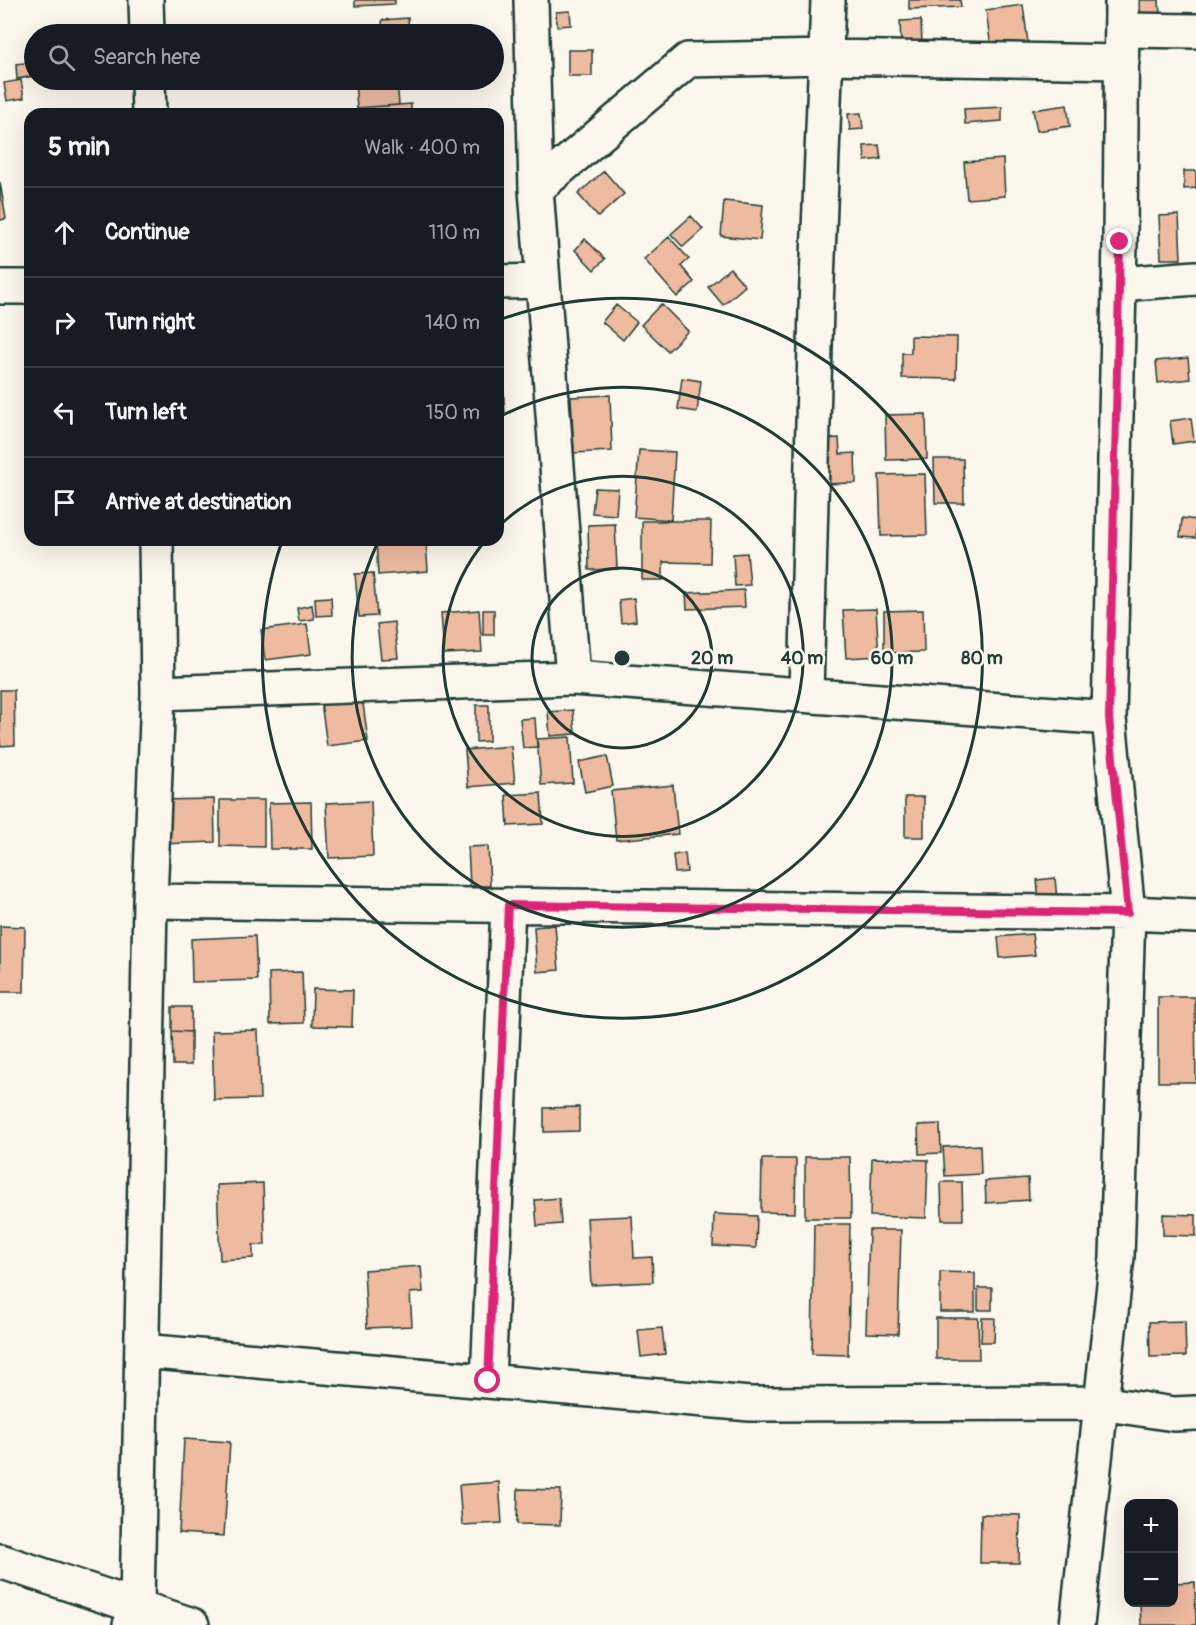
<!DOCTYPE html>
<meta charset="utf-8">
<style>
body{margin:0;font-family:Pangolin,sans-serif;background:#20242c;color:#f1f3f6}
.controls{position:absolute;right:18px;bottom:18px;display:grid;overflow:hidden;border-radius:12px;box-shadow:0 6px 24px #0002}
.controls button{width:54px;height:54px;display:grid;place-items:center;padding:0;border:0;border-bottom:2px solid #363941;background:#171b24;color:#f1f3f6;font:30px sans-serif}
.stop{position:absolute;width:18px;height:18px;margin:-14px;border:4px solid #db2777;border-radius:50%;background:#fff}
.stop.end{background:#db2777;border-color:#fff;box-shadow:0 2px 6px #0008}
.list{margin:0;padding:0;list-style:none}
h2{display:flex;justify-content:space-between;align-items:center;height:78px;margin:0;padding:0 24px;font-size:26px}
h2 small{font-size:20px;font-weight:400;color:#9ea1a6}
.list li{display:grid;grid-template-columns:39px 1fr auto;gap:18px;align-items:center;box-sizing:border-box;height:90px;padding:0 24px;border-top:2px solid #363941}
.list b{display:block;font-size:22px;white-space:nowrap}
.list em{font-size:20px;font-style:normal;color:#9ea1a6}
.icon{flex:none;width:33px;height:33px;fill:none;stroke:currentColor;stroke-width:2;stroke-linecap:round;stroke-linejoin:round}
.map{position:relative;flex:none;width:1196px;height:1625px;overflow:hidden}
.search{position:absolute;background:#171b24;box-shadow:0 6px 24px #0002;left:24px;top:24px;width:480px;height:66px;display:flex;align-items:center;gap:15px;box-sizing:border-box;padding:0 21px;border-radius:33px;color:#9ea1a6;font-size:22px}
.panel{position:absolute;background:#171b24;box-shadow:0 6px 24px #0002;left:24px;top:108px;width:480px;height:438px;border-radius:18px}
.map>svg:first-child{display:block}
</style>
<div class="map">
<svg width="1196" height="1625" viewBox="0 0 1196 1625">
<rect width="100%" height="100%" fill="#fbf7ec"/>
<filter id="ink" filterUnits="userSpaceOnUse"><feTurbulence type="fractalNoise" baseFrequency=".0167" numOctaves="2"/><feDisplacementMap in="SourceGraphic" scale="12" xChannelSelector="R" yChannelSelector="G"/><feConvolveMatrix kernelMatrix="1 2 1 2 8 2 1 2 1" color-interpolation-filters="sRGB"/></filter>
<g filter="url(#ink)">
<path fill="#eebaa0" stroke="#1f3d34" stroke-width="1.5" d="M355,0H395V4L355,6Z
M909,0H960L961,7L909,9Z
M1136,0H1159L1160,16L1137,17Z
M1023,5L1028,43L991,48L986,10Z
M570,11L571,25L557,26L556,12Z
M408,18L409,33L383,34L382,20Z
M921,20L922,46L901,47L900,21Z
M568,50H592V76H568Z
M34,62V76L17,79L16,64Z
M21,80L24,98L7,101L4,83Z
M355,80H397L399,105L357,108Z
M411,104V114H357V108Z
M1067,105L1070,126L1037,131L1033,110Z
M1002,107V121L965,124L964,109Z
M861,113L863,129L850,130L848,114Z
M879,145L881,159L865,161L864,146Z
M1003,159L1005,196L967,199L964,162Z
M604,171L624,194L598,217L578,194Z
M1184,171H1196V188L1184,189Z
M0,182L6,219L0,220Z
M724,201L763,205L760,240L721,236Z
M1179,215L1181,259H1161L1159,216Z
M691,216L703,229L683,247L671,234Z
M669,237L689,259L681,266L694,282L677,297L644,259Z
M585,239L605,259L594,270L575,250Z
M730,268L745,286L723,305L708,287Z
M661,304L688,331L668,351L641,325Z
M616,305L637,322L623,340L602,322Z
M911,336L957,337L956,379L902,378V353H911Z
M1188,358L1190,379L1158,383L1156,361Z
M682,378L701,381L697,412L678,409Z
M498,383H503L505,415H498Z
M610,395L612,451L574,453L571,397Z
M926,414L927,459L886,460L885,415Z
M1191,418L1194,441L1173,444L1170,421Z
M839,438L840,454L855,453L856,483L821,484L819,439Z
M639,450L675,452L671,520L634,517Z
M934,459H963L964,503H935Z
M925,474L927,535L881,536L879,475Z
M595,488L618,489L616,515L592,513Z
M1182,518L1196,520V538L1180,537Z
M642,521H711L710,563L663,562V580H642Z
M615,524L617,569L589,570L588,525Z
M376,540H426L428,571L378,575Z
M747,553L750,585L735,586L733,554Z
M373,573L377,616L359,617L355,574Z
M744,590L745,607L687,609L686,593Z
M331,597L332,615L316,616L315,598Z
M634,598L636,621L621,623L619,600Z
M312,605L314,619L299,621L297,608Z
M876,609L879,656L846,658L843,610Z
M479,610L482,652L444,654L441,613Z
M483,610H494V635H483Z
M923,610L924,652L884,653V611Z
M394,622L398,658L381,659L377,624Z
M307,624L311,654L265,660L261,630Z
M0,690H14L15,745L0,746Z
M362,696L368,741L327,746L321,702Z
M476,705H489V741L476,742Z
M573,710L575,734L550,736L548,712Z
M535,718L537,747L523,748L520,719Z
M570,737L573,783L541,785L537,739Z
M511,746L515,783L468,787L465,750Z
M607,756L613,786L585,792L579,762Z
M673,785L678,834L616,840L611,791Z
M541,793L543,824L508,826L506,795Z
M905,797H924V837H905Z
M214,799L215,842L158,844L157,800Z
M220,800H264V847L220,846Z
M371,801L373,856L329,858L326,803Z
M311,802L312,849H270L269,803Z
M488,846L490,886H470L468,847Z
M685,853L687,872L675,873L673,855Z
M1055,878L1057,900L1039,901L1037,880Z
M555,925L559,970L537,972L534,927Z
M0,926L25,927L24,992H0Z
M1032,934L1035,955L1000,958L998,937Z
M255,936L257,980L192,982L191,939Z
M302,972L304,1023L270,1024L269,973Z
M313,989L353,990L352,1027L312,1026Z
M1158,997H1195L1196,1082H1158Z
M172,1007H191V1032L172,1031Z
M258,1030L260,1099L214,1100L212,1031Z
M172,1031L191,1032V1065H173Z
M579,1107V1131L544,1132V1108Z
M940,1124L941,1153L919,1154L918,1125Z
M980,1145L981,1174L945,1176L943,1147Z
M805,1157H850L851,1218H805Z
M872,1158L928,1160L926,1218L870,1216Z
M762,1159H796L795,1213L761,1212Z
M1028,1178L1029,1200L986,1203L985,1181Z
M941,1182H962L963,1220H942Z
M263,1183L265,1245H253V1258L220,1260L217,1185Z
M559,1198L561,1224L537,1226L535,1200Z
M714,1214L757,1216L756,1248L713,1246Z
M1163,1214L1196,1215V1236L1163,1235Z
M632,1216L634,1258L652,1257L653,1282L591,1285L587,1218Z
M814,1224H850L848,1355L812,1354Z
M869,1230H901L898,1334L866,1333Z
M421,1266L423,1292L410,1293L412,1326L367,1328L364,1270Z
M940,1272L975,1273V1312H940Z
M978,1288H992V1310H978Z
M936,1318H978L979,1359H936Z
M982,1318H995L994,1342H981Z
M1185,1321L1186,1356L1150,1357L1149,1322Z
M662,1328L665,1354L641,1357L638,1330Z
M184,1439L230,1442L224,1536L179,1533Z
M499,1482L502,1523L462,1525L459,1485Z
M518,1489L561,1490L560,1525L517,1524Z
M981,1514L1020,1515L1019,1563H980Z
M1195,1582L1196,1625H1141L1140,1602H1174V1583Z"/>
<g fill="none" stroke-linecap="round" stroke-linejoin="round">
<g stroke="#1f3d34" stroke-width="38">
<path id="minor" d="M146,0L147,34
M531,0L536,189L573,678
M1123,30L1196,31
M148,80L149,114
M536,189L688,60L827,57L1122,62
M498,282L543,281
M1119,284L1196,278
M0,287H30
M156,540L158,693
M806,694L816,308L828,0
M150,901L1128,913L1196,916
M142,1351L750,1404L1100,1403L1174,1414L1196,1413
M488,1381L508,905
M0,1561L192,1625
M130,1625L137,1606L150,901L158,693L573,678L1109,718
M1077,1625L1117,1257L1128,913L1109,718L1120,242L1122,0"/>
</g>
<use href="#minor" stroke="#fbf7ec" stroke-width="33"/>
</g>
</g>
<g fill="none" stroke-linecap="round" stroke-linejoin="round" filter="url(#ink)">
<path stroke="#db2777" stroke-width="8" d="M488,1381L508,905L1128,913L1109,718L1120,242"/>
</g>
<g fill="none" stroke="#1f3d34" stroke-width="3">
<circle cx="622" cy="658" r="90"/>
<path d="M498 527A180 180 0 1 1 485 541"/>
<path d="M499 417A270 270 0 1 1 378 542"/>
<path d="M499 320A360 360 0 1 1 282 541"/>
</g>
<circle cx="622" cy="658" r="9" fill="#1f3d34" stroke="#fbf7ec" stroke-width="3"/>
<g font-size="18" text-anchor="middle" font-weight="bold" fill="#1f3d34" stroke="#fbf7ec" stroke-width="5" stroke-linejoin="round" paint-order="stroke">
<text x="712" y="664">20 m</text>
<text x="802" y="664">40 m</text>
<text x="892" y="664">60 m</text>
<text x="982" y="664">80 m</text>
</g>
</svg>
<div class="controls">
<button>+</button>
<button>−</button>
</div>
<div class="stop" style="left:488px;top:1381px"></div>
<div class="stop end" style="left:1120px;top:242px"></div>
<div class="search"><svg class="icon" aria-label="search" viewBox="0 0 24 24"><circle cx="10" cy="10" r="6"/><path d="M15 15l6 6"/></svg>Search here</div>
<section class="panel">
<h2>5 min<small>Walk · 400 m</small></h2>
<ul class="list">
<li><svg class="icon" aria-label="ahead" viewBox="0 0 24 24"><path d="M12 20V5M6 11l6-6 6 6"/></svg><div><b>Continue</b></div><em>110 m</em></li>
<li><svg class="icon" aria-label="right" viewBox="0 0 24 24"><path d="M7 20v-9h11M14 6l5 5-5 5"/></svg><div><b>Turn right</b></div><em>140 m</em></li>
<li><svg class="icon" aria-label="left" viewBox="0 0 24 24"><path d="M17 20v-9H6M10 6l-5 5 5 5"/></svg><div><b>Turn left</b></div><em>150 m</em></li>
<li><svg class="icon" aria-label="arrive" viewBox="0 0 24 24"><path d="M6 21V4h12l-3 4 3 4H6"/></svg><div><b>Arrive at destination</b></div></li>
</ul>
</section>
</div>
